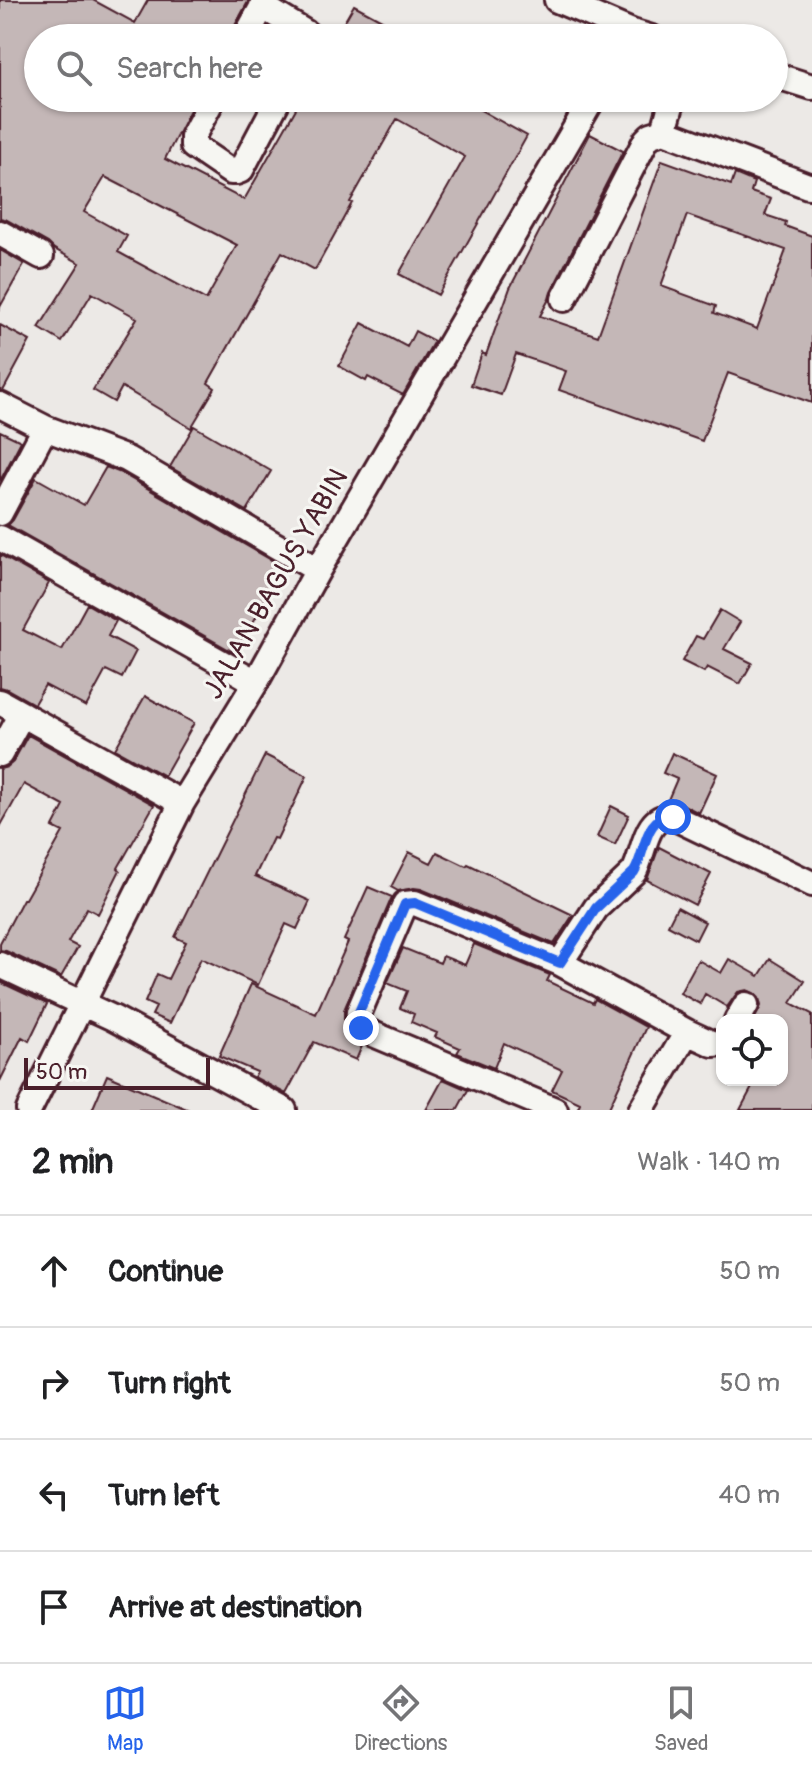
<!DOCTYPE html>
<meta charset="utf-8">
<style>
body{margin:0;font-family:Pangolin,sans-serif;background:#f2f2f2;color:#202124}
.controls{position:absolute;right:24px;bottom:24px;display:grid;overflow:hidden;border-radius:16px;box-shadow:0 2px 6px #0004}
.controls button{width:72px;height:72px;display:grid;place-items:center;padding:0;border:0;border-bottom:2px solid #e0e0e0;background:#fff;color:#202124;font:40px sans-serif}
.scale{position:absolute;left:24px;bottom:20px;width:186px;box-sizing:border-box;padding-left:8px;border:4px solid #4a1f2b;border-top:0;font-size:22px;line-height:28px;white-space:nowrap;color:#4a1f2b;-webkit-text-stroke:6px #f6f6f2;paint-order:stroke}
.stop{position:absolute;width:24px;height:24px;margin:-18px;border:6px solid #2563eb;border-radius:50%;background:#fff}
.stop.end{background:#2563eb;border-color:#fff;box-shadow:0 2px 8px #0008}
.list{margin:0;padding:0;list-style:none}
h2{display:flex;justify-content:space-between;align-items:center;height:104px;margin:0;padding:0 32px;font-size:34px}
h2 small{font-size:26px;font-weight:400;color:#757577}
.list li{display:grid;grid-template-columns:52px 1fr auto;gap:24px;align-items:center;box-sizing:border-box;height:112px;padding:0 32px;border-top:2px solid #e0e0e0}
.list b{display:block;font-size:30px;white-space:nowrap}
.list em{font-size:26px;font-style:normal;color:#757577}
.icon{flex:none;width:44px;height:44px;fill:none;stroke:currentColor;stroke-width:2;stroke-linecap:round;stroke-linejoin:round}
.map{position:relative;flex:none;width:812px;height:1110px;overflow:hidden}
.search{position:absolute;background:#fff;box-shadow:0 2px 6px #0004;left:24px;right:24px;top:24px;height:88px;display:flex;align-items:center;gap:20px;box-sizing:border-box;padding:0 28px;border-radius:44px;color:#757577;font-size:30px}
.sheet{height:552px;background:#fff}
nav{display:flex;justify-content:space-around;align-items:center;box-sizing:border-box;height:112px;border-top:2px solid #e0e0e0;background:#fff;font-size:22px;color:#757577}
nav a{display:grid;justify-items:center;gap:4px}
nav .on{color:#2563eb}
.map>svg:first-child{display:block}
</style>
<div class="map">
<svg width="812" height="1110" viewBox="0 0 812 1110">
<rect width="100%" height="100%" fill="#ece9e6"/>
<filter id="ink" filterUnits="userSpaceOnUse"><feTurbulence type="fractalNoise" baseFrequency=".0125" numOctaves="2"/><feDisplacementMap in="SourceGraphic" scale="16" xChannelSelector="R" yChannelSelector="G"/><feConvolveMatrix kernelMatrix="1 2 1 2 8 2 1 2 1" color-interpolation-filters="sRGB"/></filter>
<g filter="url(#ink)">
<path fill="#c4b7b7" stroke="#4a1f2b" stroke-width="2" fill-rule="evenodd" d="M0,0H93L135,23L148,0H249L232,31L230,38H38V98H196L165,159L244,200L302,98H459L527,136L438,295L399,274L465,157L397,119L350,202L352,203L315,270L282,252L208,383L215,388L191,428L122,387L114,402L93,390L137,318L92,293L62,342L39,328L80,263L54,249L48,243L7,220L0,218ZM105,177L237,245L206,300L118,252L127,236L84,212Z
M354,5L415,38H335Z
M590,134L623,151L551,292L549,299L540,316L598,336L662,160L731,185L735,174L754,182L751,192L771,199L765,215L786,222L785,226L812,236V403L728,373L702,441L559,390L566,371L516,354L501,395L471,385L482,353L486,355L510,288ZM687,215L786,250L757,329L714,313L716,306L661,286Z
M0,250L24,264L0,307Z
M362,323L407,347L415,331L434,341L403,395L368,377L366,381L339,366Z
M0,325L30,341L3,391L0,390Z
M194,426L271,471L247,511L170,467Z
M0,431L21,441L0,481Z
M106,467L121,473L285,568L235,653L8,525L13,520L36,478L84,505Z
M0,555L49,583L23,630L62,650L87,604L116,621L108,636L136,651L122,678L106,670L86,707L45,685L34,704L7,689L0,687Z
M720,610L740,622L724,649L752,663L740,684L707,667L704,672L682,661L696,636L703,639Z
M145,696L194,723L164,776L115,749Z
M28,735L154,805L118,868L120,870L98,914L87,908L68,942L78,947L61,977L6,951L0,950V943L23,899H25L63,832L53,827L64,806L24,784L0,827V769L7,767L13,762Z
M672,753L717,774L699,813L680,803L667,802L677,779L663,773Z
M265,755L307,776L277,839L273,838L255,876L310,901L297,929L286,924L258,985L201,958L170,1023L152,1015L156,1007L145,1002L157,974L168,979L186,942L175,937Z
M611,806L629,815L615,845L597,837Z
M659,847L711,874L695,905L647,880Z
M409,852L431,863L437,852L466,866L468,864L573,915L554,944L421,889L414,888L398,891L391,887Z
M368,887L392,897L344,1010V1022L347,1031L353,1040L362,1046L356,1060L314,1042L286,1094L254,1077L257,1072L219,1056L251,984L316,1014L348,942L344,940Z
M677,907L705,922L696,940L668,925Z
M474,944L550,975L547,981L593,1003L595,999L646,1027L608,1110H577L580,1103L552,1090L562,1070L504,1043L494,1068L457,1053L460,1048L435,1037L437,1033L411,1022L414,1014L400,1008L407,991L387,983L403,948L440,963L443,956L465,965Z
M729,959L759,976L770,959L805,981L791,1003L812,1014V1110H740L756,1080H782V1058L785,1052L782,1051V1020H754L761,1006L759,998L754,993L747,990L738,992L727,1007L705,994L700,1004L680,993L698,960L721,973Z
M0,982L47,1004L29,1041L22,1037L0,1081Z
M107,1075L189,1110H92Z
M443,1079L468,1090L457,1110H426Z"/>
<g fill="none" stroke-linecap="round" stroke-linejoin="round">
<g stroke="#4a1f2b" stroke-width="30">
<path id="minor" d="M557,0L632,32L652,38
M262,6L306,33L308,38
M245,38L266,0
M774,75L812,87
M213,98L193,136V146L231,172H236L241,170L279,98
M664,131L673,98
M0,233L41,256
M564,299L646,140L651,135L664,131L808,186H812
M0,405L45,428L127,459L318,570
M0,513L45,428
M0,538L256,682
M0,702L182,803
M0,754L22,714
M560,963L596,908L634,872C645,853 644,814 673,817L812,884
M0,965L113,1018L284,1110
M737,1020L746,1005
M687,1032L713,1044L722,1043
M29,1110L182,803L256,682L318,570L593,98
M555,1110L366,1031C359,1025 358,1021 359,1012L405,904L415,903L560,963L687,1032L641,1110"/>
</g>
<use href="#minor" stroke="#f6f6f2" stroke-width="24"/>
</g>
</g>
<g fill="none" stroke-linecap="round" stroke-linejoin="round" filter="url(#ink)">
<path stroke="#2563eb" stroke-width="10" d="M361,1028L359,1023V1012L405,904L415,903L560,963L596,908L634,872C646,853 644,814 673,817"/>
</g>
<g text-anchor="middle" dominant-baseline="central" stroke-width="6" stroke-linejoin="round" paint-order="stroke">
<g font-size="28" fill="#4a1f2b" stroke="#f6f6f2">
<text transform="translate(276 584) rotate(-60)">JALAN BAGUS YABIN</text>
</g>
</g>
</svg>
<div class="controls">
<button><svg class="icon" aria-label="locate" viewBox="0 0 24 24"><circle cx="12" cy="12" r="6"/><path d="M12 2v4M12 18v4M2 12h4M18 12h4"/></svg></button>
</div>
<div class="scale">50 m</div>
<div class="stop" style="left:673px;top:817px"></div>
<div class="stop end" style="left:361px;top:1028px"></div>
<div class="search"><svg class="icon" aria-label="search" viewBox="0 0 24 24"><circle cx="10" cy="10" r="6"/><path d="M15 15l6 6"/></svg>Search here</div>
</div>
<section class="sheet">
<h2>2 min<small>Walk · 140 m</small></h2>
<ul class="list">
<li><svg class="icon" aria-label="ahead" viewBox="0 0 24 24"><path d="M12 20V5M6 11l6-6 6 6"/></svg><div><b>Continue</b></div><em>50 m</em></li>
<li><svg class="icon" aria-label="right" viewBox="0 0 24 24"><path d="M7 20v-9h11M14 6l5 5-5 5"/></svg><div><b>Turn right</b></div><em>50 m</em></li>
<li><svg class="icon" aria-label="left" viewBox="0 0 24 24"><path d="M17 20v-9H6M10 6l-5 5 5 5"/></svg><div><b>Turn left</b></div><em>40 m</em></li>
<li><svg class="icon" aria-label="arrive" viewBox="0 0 24 24"><path d="M6 21V4h12l-3 4 3 4H6"/></svg><div><b>Arrive at destination</b></div></li>
</ul>
</section>
<nav>
<a class="on"><svg class="icon" aria-label="map" viewBox="0 0 24 24"><path d="M3 6l6-2 6 2 6-2v14l-6 2-6-2-6 2zM9 4v14M15 6v14"/></svg>Map</a>
<a><svg class="icon" aria-label="directions" viewBox="0 0 24 24"><path d="M12 3l9 9-9 9-9-9zM9 14v-3h6M13 9l2 2-2 2"/></svg>Directions</a>
<a><svg class="icon" aria-label="saved" viewBox="0 0 24 24"><path d="M7 4h10v16l-5-4-5 4z"/></svg>Saved</a>
</nav>
